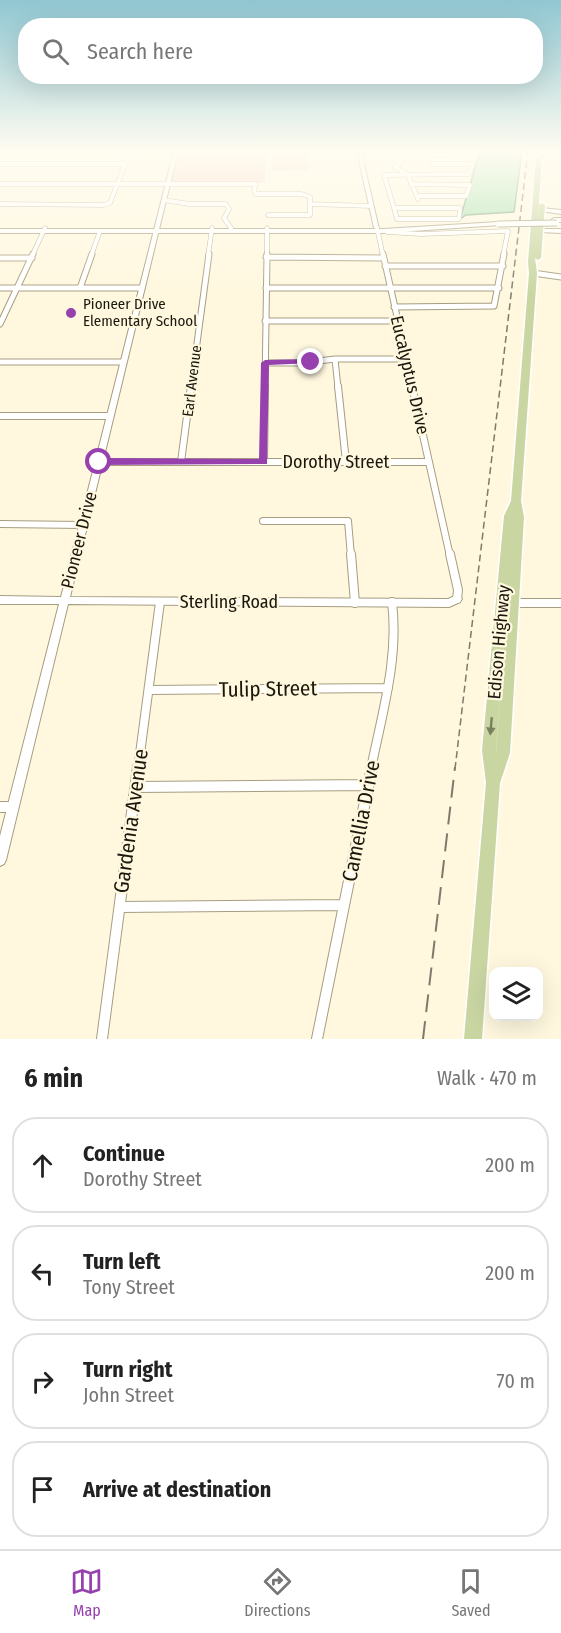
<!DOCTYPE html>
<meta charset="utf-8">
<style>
body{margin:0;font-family:"Fira Sans Condensed",sans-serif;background:#f6f6f6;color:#222}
.controls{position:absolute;right:18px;bottom:18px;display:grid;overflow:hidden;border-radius:12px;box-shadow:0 6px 24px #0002}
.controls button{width:54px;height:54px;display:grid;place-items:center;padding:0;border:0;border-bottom:2px solid #e0e0e0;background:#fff;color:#222;font:30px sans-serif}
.stop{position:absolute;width:18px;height:18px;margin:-14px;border:4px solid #9741ae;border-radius:50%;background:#fff}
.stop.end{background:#9741ae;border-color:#fff;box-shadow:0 2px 6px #0008}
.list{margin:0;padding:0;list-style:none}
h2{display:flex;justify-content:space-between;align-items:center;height:78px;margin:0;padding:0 24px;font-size:26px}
h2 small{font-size:20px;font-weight:400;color:#767676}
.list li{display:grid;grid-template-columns:39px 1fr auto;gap:18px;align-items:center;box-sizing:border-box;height:96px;margin:0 12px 12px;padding:0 12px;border:2px solid #e0e0e0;border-radius:24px}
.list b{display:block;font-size:22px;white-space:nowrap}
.list p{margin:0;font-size:20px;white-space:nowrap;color:#767676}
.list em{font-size:20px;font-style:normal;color:#767676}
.icon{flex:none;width:33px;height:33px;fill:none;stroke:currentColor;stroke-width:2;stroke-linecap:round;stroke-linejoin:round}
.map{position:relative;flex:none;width:561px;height:1039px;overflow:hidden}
.search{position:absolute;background:#fff;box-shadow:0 6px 24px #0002;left:18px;right:18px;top:18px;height:66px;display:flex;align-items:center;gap:15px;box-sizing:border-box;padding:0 21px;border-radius:24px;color:#767676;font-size:22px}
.sheet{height:510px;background:#fff}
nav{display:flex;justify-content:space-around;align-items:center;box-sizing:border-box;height:84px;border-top:2px solid #e0e0e0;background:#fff;font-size:16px;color:#767676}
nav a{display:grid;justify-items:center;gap:3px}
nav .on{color:#9741ae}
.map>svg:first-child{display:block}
</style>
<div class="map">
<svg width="561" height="1039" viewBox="0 0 561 1039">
<rect width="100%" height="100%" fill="#fff8df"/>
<path fill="#fad5c9" d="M179,151H266L265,183H171Z
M272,152H306L308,170L272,171Z"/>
<path fill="#ace3b2" stroke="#80a680" stroke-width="1.5" d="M480,151H522L514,212L466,215L460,219Z"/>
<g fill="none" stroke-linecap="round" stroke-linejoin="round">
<g stroke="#a69d81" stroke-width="5">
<path id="minor-far4" d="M376,151L379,159L403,160
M400,151L403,160L395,167L408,175L418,199
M426,155L476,154L477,151
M0,164H125
M0,184H256L254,191L256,194H302L310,197V215H268
M411,184L470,185L466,196H417
M164,200L189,204H226L229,209L224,218L231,228
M0,204L104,205L110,203L130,151
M310,204L371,206
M394,208H460L459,219H397Z
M394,208L384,175L469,174L473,164H431
M377,228L383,256
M387,232L421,234L508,231L503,256
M32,256L45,228
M91,256L100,231
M208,256L212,228
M267,256V228"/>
</g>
<g stroke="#a69d81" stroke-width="7">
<path id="minor-far3" d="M383,254L413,388
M266,257L383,258
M0,258H32
M385,266H503
M533,273L561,277
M0,288H142
M80,288L92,254
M266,288H499
M394,307L494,306L504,254
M265,321H397
M0,324L33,254
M335,359L338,388
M0,362H123
M265,363H302L335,359H406
M191,388L209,254
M265,388L267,254"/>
</g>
<g stroke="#a69d81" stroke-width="8">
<path id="minor-far2" d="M338,386L346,462
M412,386L450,556
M0,416H110
M99,462H429
M181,462L191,386
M264,462L265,386
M263,521H348L351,556
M0,524L83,525"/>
</g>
<g stroke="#a69d81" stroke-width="10">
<path id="minor-far1" d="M351,554L355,603
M450,554L458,590L457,599
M149,690L388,688
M138,769L160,602
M371,769C382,713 399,659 392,602"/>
</g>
<g stroke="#a69d81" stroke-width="12">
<path id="minor" d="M136,787L368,785
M0,807H13
M120,907L344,905
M102,1039L138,767
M317,1039L372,767"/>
</g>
<g stroke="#a69d81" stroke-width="2">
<path id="tertiary" d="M174,151H178L70,597L448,599L457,595L460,596L462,599L460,602L449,607L68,604L6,860L4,864L0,866V836L59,604H0V596L61,597Z
M357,151H361L379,229L374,228Z
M507,599H561V607H507L504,606L502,603L504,600Z"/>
</g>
<g stroke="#a69d81" stroke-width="2">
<path id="secondary" d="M542,208L561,210V214L540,211L539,210Z
M561,218V222H554L551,220L554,218Z
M498,222L501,224L500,225L383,233H0V229H383Z
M541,229H561V233L539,232V230Z"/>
</g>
<g stroke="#fff" stroke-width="3">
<path id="primary" d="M543,154L546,156L542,159L536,245L539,205L542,203L545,205L541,258L538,260L535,258L537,273L521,501L524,517L510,753L500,783L482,1039H464L486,783L482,750L504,516L511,501L529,273L528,262L536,158ZM506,618L496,752V750Z"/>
</g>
<use href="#minor-far4" stroke="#fff" stroke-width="4"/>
<use href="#minor-far3" stroke="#fff" stroke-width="5"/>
<use href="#minor-far2" stroke="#fff" stroke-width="6"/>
<use href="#minor-far1" stroke="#fff" stroke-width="8"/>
<use href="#minor" stroke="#fff" stroke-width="10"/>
<use href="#tertiary" fill="#fff" fill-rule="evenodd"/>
<use href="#secondary" fill="#fff" fill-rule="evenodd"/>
<use href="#primary" fill="#c9d6a2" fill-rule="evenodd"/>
<path stroke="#7f7a69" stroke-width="1.5" stroke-dasharray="7 4" stroke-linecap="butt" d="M455,769L528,151"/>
<path stroke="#7f7a69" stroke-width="2" stroke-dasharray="18 9" stroke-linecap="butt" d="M423,1039L455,767"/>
<g stroke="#a69d81" stroke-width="7" stroke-linecap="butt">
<path id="secondary-bridge" d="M498,224L557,223"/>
</g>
<use href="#secondary-bridge" stroke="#fff" stroke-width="5"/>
</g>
<defs><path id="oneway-solid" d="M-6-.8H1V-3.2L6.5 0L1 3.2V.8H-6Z" transform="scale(1.5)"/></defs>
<use fill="#7a805e" href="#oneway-solid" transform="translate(491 726) rotate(95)"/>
<linearGradient id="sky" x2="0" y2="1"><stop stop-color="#90c7d2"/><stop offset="0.51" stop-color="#fffcf1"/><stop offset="1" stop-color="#fffcf1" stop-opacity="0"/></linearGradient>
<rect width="561" height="296" fill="url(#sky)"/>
<path fill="#9741ae" d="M311,359L313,360V363L269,365L267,464L99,465L94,462L99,458L259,459L261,363L265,360Z"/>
<circle fill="#9741ae" stroke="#fff8df" stroke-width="2" cx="71" cy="313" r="6"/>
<g text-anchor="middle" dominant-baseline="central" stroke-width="4.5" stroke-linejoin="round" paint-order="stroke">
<g font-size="15" fill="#1a170c" stroke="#fff8df" text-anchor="start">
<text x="83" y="304">Pioneer Drive<tspan x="83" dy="17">Elementary School</tspan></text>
</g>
<g font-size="15" fill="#1a170c" stroke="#fff8df">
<text transform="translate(192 381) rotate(-83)">Earl Avenue</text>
</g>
<g font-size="18" fill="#1a170c" stroke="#fff8df">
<text transform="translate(410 375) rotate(77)">Eucalyptus Drive</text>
<text x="336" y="462">Dorothy Street</text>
<text transform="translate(79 540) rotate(-76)">Pioneer Drive</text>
<text x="229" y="602">Sterling Road</text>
<text transform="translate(499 642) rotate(-85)">Edison Highway</text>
</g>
<g font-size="21" fill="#1a170c" stroke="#fff8df">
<text transform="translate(268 689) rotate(-1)">Tulip Street</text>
<text transform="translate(131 821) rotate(-82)">Gardenia Avenue</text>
<text transform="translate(361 821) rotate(-79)">Camellia Drive</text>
</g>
</g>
</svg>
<div class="controls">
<button><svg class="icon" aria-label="layers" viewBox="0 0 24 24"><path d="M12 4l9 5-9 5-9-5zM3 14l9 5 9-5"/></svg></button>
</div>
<div class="stop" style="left:99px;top:462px"></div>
<div class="stop end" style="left:311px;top:362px"></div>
<div class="search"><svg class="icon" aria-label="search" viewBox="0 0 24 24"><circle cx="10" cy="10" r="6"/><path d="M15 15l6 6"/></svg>Search here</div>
</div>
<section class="sheet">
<h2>6 min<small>Walk · 470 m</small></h2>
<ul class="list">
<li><svg class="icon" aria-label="ahead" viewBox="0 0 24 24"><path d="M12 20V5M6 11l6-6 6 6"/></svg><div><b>Continue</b><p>Dorothy Street</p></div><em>200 m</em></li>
<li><svg class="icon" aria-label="left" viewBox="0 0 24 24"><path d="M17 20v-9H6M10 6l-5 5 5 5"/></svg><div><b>Turn left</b><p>Tony Street</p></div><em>200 m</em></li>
<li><svg class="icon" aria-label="right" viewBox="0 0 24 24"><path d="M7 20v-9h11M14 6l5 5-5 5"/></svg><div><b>Turn right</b><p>John Street</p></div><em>70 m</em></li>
<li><svg class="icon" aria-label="arrive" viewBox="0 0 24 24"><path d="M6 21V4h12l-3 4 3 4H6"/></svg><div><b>Arrive at destination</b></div></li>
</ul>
</section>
<nav>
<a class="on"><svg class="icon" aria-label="map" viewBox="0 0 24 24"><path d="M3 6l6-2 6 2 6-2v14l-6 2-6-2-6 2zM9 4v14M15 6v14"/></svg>Map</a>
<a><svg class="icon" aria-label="directions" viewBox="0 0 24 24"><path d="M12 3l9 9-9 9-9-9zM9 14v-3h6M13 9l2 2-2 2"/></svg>Directions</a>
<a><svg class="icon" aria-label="saved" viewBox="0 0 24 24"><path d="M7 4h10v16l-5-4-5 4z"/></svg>Saved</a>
</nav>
